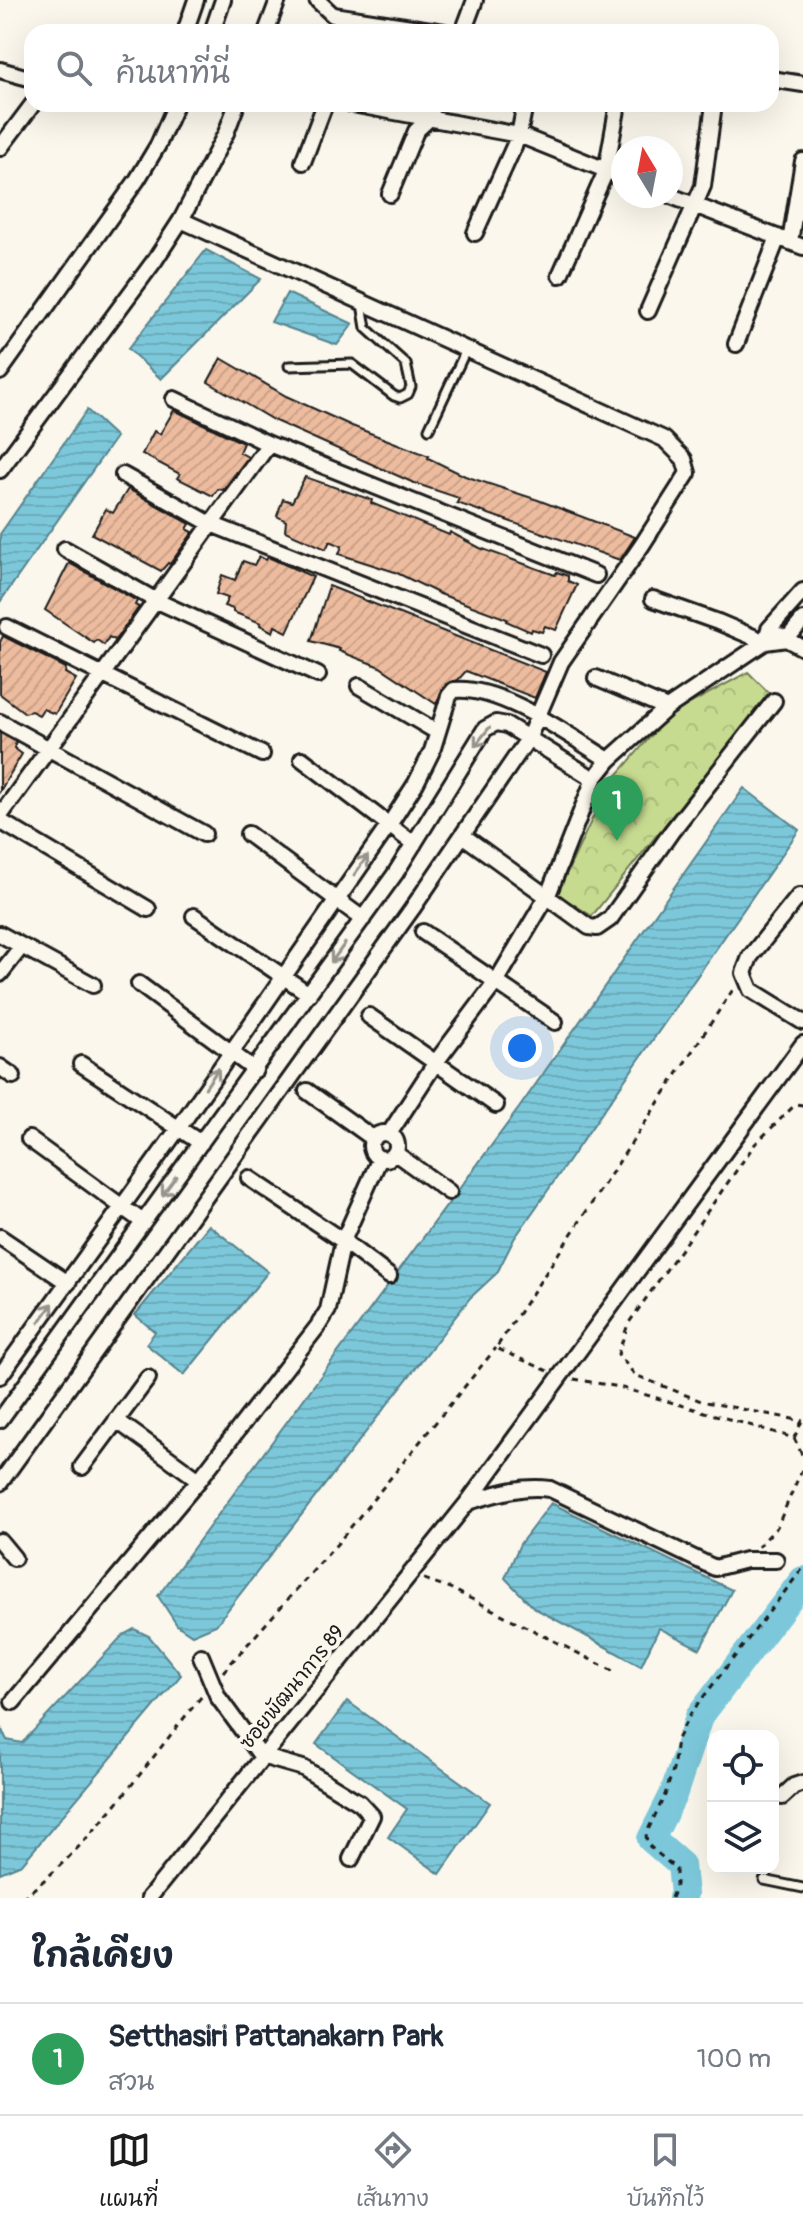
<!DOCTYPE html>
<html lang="th">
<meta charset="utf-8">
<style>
body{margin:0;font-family:Pangolin,"Playpen Sans Thai",sans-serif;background:#f2f2f3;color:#1f2937}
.controls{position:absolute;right:24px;bottom:24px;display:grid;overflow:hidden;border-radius:16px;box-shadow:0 8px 32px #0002}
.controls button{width:72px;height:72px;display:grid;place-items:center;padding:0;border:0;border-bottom:2px solid #e0e1e3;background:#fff;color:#1f2937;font:40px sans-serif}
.compass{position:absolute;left:611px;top:136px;width:72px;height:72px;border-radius:50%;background:#fff;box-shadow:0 8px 32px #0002;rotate:350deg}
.you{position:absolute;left:522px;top:1048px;width:28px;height:28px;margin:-20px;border:6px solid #fff;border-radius:50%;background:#1a73e8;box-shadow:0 0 0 12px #1a73e833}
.badge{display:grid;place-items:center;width:52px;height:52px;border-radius:50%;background:#1c1c1c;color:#fff;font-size:26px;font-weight:700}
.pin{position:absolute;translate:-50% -66px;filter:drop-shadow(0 2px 4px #0008)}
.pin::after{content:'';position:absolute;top:42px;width:28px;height:24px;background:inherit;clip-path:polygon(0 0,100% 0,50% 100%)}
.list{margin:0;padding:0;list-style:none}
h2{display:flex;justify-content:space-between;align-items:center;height:104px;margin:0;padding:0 32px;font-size:34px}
h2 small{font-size:26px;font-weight:400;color:#747a83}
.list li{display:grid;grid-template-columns:52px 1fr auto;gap:24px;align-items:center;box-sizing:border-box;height:112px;padding:0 32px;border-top:2px solid #e0e1e3}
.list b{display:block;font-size:30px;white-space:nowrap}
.list p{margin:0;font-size:26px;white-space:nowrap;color:#747a83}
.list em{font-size:26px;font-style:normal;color:#747a83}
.icon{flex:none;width:44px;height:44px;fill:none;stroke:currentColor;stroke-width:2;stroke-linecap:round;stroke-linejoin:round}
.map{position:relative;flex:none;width:803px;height:1898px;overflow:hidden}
.search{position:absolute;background:#fff;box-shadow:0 8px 32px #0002;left:24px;right:24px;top:24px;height:88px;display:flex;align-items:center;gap:20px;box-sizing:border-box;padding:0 28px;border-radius:24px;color:#747a83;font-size:30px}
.sheet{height:216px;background:#fff}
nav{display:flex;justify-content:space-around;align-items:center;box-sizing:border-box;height:112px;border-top:2px solid #e0e1e3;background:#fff;font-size:22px;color:#747a83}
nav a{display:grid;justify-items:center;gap:4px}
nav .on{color:#1c1c1c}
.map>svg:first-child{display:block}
</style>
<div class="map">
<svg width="803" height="1898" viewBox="0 0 803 1898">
<defs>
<pattern id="forest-crowns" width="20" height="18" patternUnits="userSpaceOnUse" patternTransform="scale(2)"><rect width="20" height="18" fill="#c7db90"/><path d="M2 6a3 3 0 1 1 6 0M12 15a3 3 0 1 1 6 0" fill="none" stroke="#aabb7c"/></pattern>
<pattern id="water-rules" width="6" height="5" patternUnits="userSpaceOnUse" patternTransform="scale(2)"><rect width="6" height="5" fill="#7bc8da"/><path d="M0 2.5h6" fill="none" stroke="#6aabba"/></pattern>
<pattern id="building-hatch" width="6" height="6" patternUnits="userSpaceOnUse" patternTransform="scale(2)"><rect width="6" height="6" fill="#edbc9e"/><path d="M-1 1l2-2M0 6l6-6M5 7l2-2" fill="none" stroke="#cba188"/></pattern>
</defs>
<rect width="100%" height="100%" fill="#fbf7ec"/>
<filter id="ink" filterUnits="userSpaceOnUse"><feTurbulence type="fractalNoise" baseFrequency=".0125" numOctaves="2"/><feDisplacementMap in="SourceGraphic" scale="16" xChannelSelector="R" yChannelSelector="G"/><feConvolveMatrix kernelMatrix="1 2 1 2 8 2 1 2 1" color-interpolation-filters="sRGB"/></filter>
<g filter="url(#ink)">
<path fill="url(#forest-crowns)" stroke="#727c56" stroke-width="2" d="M748,672L770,694L592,916L557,894L607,787L669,715Z"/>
<path fill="url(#water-rules)" stroke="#55838e" stroke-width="2" d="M206,250L261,279L161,379L128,349Z
M287,293L353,324L337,345L271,322Z
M87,410L116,437L0,602V534Z
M744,788L799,830L514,1239L497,1273L470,1298L216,1625L192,1635L177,1625L158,1596L519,1108Z
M209,1225L268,1272L184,1375L146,1344L155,1332L135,1315Z
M551,1503L732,1590L700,1649L659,1628L641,1666L534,1608L505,1578L520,1544Z
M134,1629L149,1636L181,1675L22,1864L0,1873V1726L7,1740L22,1743L123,1635Z
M347,1701L490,1803L440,1874L388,1837L407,1809L316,1744Z"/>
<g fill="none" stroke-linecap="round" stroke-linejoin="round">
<path stroke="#7bc8da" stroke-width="28" d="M682,1898L684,1894L681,1865L651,1839L673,1795L699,1717L803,1580"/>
</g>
<path fill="url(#building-hatch)" stroke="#1c1c1c" stroke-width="2" d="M221,358L286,396L352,426L429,456L428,458L465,476L538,500L635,537L620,560L457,503L459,498L414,483L273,420L208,382Z
M174,410L243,443L239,452L248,457L223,490L218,489L213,496L177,478L180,474L142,454L154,431L160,434Z
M305,477L372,500L371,503L449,535L450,532L480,548L555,575L557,572L568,576V581L577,585L556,630L545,626L542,632L532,629L531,632L506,621L507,619L440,594L395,572L339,554L342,546L330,541L326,549L285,531L286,521L277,516L283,499L292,502Z
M128,489L190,524L187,529L193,532L170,564L168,563L161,571L92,534L106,509L113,513Z
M259,556L266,560L268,557L313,577L287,632L275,626L273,632L260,625L261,623L233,612V609L224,606L228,598L216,594L222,575L235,580L243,561L254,565Z
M69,563L137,601L135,605L139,607L115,640L109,637L104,645L97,640L94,643L45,610Z
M329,586L546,672L535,698L466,671L458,680L446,684L436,704L380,667L339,651L340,649L311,641Z
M3,636L66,668L65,673L76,679L55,714L43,709L39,715L31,711L25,713L0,694V642Z
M0,733L16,742L14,748L22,754L0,791Z"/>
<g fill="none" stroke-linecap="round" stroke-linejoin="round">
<g stroke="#1c1c1c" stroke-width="13">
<path id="lane" d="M289,366L352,364L394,396L400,398L408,394L411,387L406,364L366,328L362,304
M429,429L466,350
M764,1880L803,1888"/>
</g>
<g stroke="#1c1c1c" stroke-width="20">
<path id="street" d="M317,0L333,15L444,32
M185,32L196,0
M212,32L223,0
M266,32L278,0
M463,32L475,0
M0,70L32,79
M771,79L803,84
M352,104L519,135L623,177
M0,148L33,104
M303,162L325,104
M390,194L416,131L431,117L433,104
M671,196L803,247
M475,233L519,135L525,104
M790,242L803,161
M560,275L606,171L618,104
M648,311L703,186L714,104
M736,344L778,237
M0,372L137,180L158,145L176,104
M174,399L269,444
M0,470L155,260L181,220
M123,475L211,524L541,655
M65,549L155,600L318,675
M653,599L718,622L765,642
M7,627L262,754
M779,635L803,648
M765,642L769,629L803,591
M596,678L667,708
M359,686L437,732
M0,722L204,834
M302,759L414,844
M0,816L269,444L596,575
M0,821L148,909
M248,834L363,919
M469,840L589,927L597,928L610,919L672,831L774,701
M803,896H799L750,957L744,973L751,990L803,1022
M194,916L309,994
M423,932L555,1022
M0,934L93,985
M0,974L22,946
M139,984L255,1070
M369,1016L496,1105
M81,1064L201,1143
M0,1067L13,1076
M307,1091L374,1139
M371 1146a13 13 0 1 1 26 0a13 13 0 1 1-26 0Z
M389,1134L436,1062L496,982L548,895L594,779L609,760L667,708L765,642L787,639L803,620
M29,1139L143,1222
M395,1153L449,1192
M249,1178L343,1241L389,1276
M0,1237L68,1283
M0,1376L178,1129L389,825L416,783L432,751L449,696L454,690C501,685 569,736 609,760
M0,1420L395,874L485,729L496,723L507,725L594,779
M116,1420L199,1480
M82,1467L148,1378
M0,1483L412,909L528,739L561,662L642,545L688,473L684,459L664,439L181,220L226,133L237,104
M468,1502C495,1494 521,1485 550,1489L715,1568L746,1560H776
M0,1541L14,1558
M201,1656L218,1697L261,1756L303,1768L360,1803L372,1816L351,1859
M13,1702L199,1480L318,1326L328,1310L343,1241L380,1158
M782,1797L794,1786L803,1783
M149,1898L468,1502L803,1044"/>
</g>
<path stroke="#1c1c1c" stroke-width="3" stroke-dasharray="6 6" stroke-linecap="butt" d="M803,1105L796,1104L755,1144L628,1324L618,1354L635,1375L701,1401L803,1421
M548,1371L496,1348L734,988
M574,1379L619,1387L794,1438L803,1457
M794,1438L802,1421
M758,1547L777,1527L803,1467
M424,1579L450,1588L617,1673
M223,1672L337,1544L496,1348
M22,1898C94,1844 145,1764 202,1696
M671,1898L676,1885V1869L647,1844L646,1834L665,1795L673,1770L677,1739L691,1713L803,1568"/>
<use href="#lane" stroke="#fbf7ec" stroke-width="7"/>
<use href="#street" stroke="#fbf7ec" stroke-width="14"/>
</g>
<defs><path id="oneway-shaft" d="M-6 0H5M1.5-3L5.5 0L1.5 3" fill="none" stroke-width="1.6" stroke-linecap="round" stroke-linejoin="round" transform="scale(2)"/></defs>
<g stroke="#97948e">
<use href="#oneway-shaft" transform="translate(482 737) rotate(128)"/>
<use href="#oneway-shaft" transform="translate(361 865) rotate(-55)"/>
<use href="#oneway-shaft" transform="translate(338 953) rotate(126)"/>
<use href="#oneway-shaft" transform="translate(212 1078) rotate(-56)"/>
<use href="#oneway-shaft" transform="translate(169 1186) rotate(126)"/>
<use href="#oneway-shaft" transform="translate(46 1313) rotate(-54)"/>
</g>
</g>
<g text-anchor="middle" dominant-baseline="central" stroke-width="8" stroke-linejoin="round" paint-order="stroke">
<g font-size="20" fill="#1c1c1c" stroke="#fbf7ec">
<text transform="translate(292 1687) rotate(-51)">ซอยพัฒนาการ 89</text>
</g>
</g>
</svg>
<div class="controls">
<button><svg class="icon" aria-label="locate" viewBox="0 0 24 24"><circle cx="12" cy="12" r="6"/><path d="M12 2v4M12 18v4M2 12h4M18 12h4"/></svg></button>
<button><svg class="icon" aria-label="layers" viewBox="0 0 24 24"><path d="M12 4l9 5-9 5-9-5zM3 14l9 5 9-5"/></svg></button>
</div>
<svg class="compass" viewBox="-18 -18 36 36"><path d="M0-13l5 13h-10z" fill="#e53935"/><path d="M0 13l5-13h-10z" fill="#747a83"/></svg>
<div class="you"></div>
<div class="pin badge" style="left:617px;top:841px;background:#2e9e5b">1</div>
<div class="search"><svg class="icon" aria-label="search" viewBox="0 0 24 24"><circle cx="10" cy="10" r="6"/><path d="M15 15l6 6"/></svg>ค้นหาที่นี่</div>
</div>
<section class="sheet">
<h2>ใกล้เคียง<small></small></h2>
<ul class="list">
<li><span class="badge" style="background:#2e9e5b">1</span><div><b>Setthasiri Pattanakarn Park</b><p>สวน</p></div><em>100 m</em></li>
</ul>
</section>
<nav>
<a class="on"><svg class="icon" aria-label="map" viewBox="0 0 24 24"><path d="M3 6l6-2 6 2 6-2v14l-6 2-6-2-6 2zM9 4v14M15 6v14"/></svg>แผนที่</a>
<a><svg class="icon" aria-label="directions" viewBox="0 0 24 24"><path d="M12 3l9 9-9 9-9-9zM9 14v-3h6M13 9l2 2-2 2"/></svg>เส้นทาง</a>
<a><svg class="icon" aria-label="saved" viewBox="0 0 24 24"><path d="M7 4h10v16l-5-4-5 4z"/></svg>บันทึกไว้</a>
</nav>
